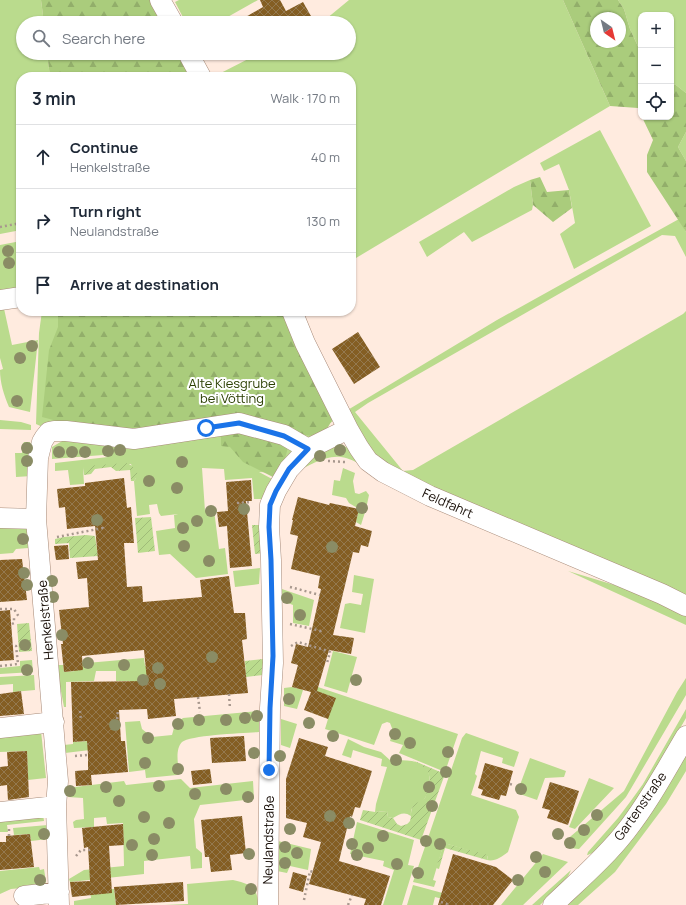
<!DOCTYPE html>
<meta charset="utf-8">
<style>
body{margin:0;font-family:Manrope,sans-serif;background:#f6f6f7;color:#1f2937}
.controls{position:absolute;right:12px;top:12px;display:grid;overflow:hidden;border-radius:8px;box-shadow:0 1px 3px #0004}
.controls button{width:36px;height:36px;display:grid;place-items:center;padding:0;border:0;border-bottom:1px solid #e0e1e3;background:#fff;color:#1f2937;font:20px sans-serif}
.compass{position:absolute;left:590px;top:12px;width:36px;height:36px;border-radius:50%;background:#fff;box-shadow:0 1px 3px #0004;rotate:145deg}
.stop{position:absolute;width:12px;height:12px;margin:-9px;border:3px solid #1a73e8;border-radius:50%;background:#fff}
.stop.end{background:#1a73e8;border-color:#fff;box-shadow:0 1px 4px #0008}
.list{margin:0;padding:0;list-style:none}
h2{display:flex;justify-content:space-between;align-items:center;height:52px;margin:0;padding:0 16px;font-size:17px}
h2 small{font-size:13px;font-weight:400;color:#747a83}
.list li{display:grid;grid-template-columns:26px 1fr auto;gap:12px;align-items:center;box-sizing:border-box;height:64px;padding:0 16px;border-top:1px solid #e0e1e3}
.list b{display:block;font-size:15px;white-space:nowrap}
.list p{margin:0;font-size:13px;white-space:nowrap;color:#747a83}
.list em{font-size:13px;font-style:normal;color:#747a83}
.icon{flex:none;width:22px;height:22px;fill:none;stroke:currentColor;stroke-width:2;stroke-linecap:round;stroke-linejoin:round}
.map{position:relative;flex:none;width:686px;height:905px;overflow:hidden}
.search{position:absolute;background:#fff;box-shadow:0 1px 3px #0004;left:16px;top:16px;width:340px;height:44px;display:flex;align-items:center;gap:10px;box-sizing:border-box;padding:0 14px;border-radius:22px;color:#747a83;font-size:15px}
.panel{position:absolute;background:#fff;box-shadow:0 1px 3px #0004;left:16px;top:72px;width:340px;height:244px;border-radius:16px}
.map>svg:first-child{display:block}
</style>
<div class="map">
<svg width="686" height="905" viewBox="0 0 686 905">
<defs>
<pattern id="forest-firs" width="22" height="20" patternUnits="userSpaceOnUse"><rect width="22" height="20" fill="#aacc7c"/><path d="M5 1l3.5 6h-7zM16 11l3.5 6h-7z" fill="#92ae6a"/></pattern>
<pattern id="garden-furrows" width="10" height="10" patternUnits="userSpaceOnUse"><rect width="10" height="10" fill="#badb8d"/><path d="M-1 1l2-2M0 10L10 0M9 11l2-2" fill="none" stroke="#9fbb78"/></pattern>
<pattern id="building-cross-hatch" width="8" height="8" patternUnits="userSpaceOnUse"><rect width="8" height="8" fill="#845e23"/><path d="M0 0l8 8M0 8l8-8" fill="none" stroke="#94794f"/></pattern>
</defs>
<rect width="100%" height="100%" fill="#ffebdf"/>
<path fill="#badb8d" d="M0,0H41L44,23H23V53H47L50,77H21V230L0,234Z
M179,0H258L217,23H186L175,2Z
M349,0H563L610,106L351,261V77H213L260,53H349V23H318L326,19Z
M618,0H686V93L676,85L671,84V15H641V53L630,29L624,9Z
M600,130L651,226L574,269L560,234L575,223L569,190L559,164L544,171L540,163Z
M686,132V161L678,147Z
M530,180L533,205L532,210L472,242L464,232L427,257L419,242L514,187Z
M679,219L686,232V257L675,236L662,235L368,403L355,412L403,471L413,470L683,314L686,311V597L433,492L380,462L346,411L497,320Z
M21,241V292L0,296V245Z
M3,304L12,345L38,340L30,412L9,407C4,395 0,383 0,370L3,369L0,358V305Z
M42,311H285L337,417L277,473L259,472L274,480L264,499H254L252,478L225,480L224,469L202,468L205,511L214,510L219,549L225,548L228,574L196,578L170,554L159,555L156,531L175,528L174,515L178,514L161,516L159,513L157,504L149,505L150,514L137,516L134,481L136,478L131,464L83,468L84,484L70,485L68,470L55,471V463L108,457L103,455L52,459V447L64,440L69,439L36,424L39,333Z
M0,420L21,422L31,425V430L0,429Z
M24,442H30L31,445L32,476L16,477L15,453H22V445Z
M340,444L350,449L362,465C356,462 349,458 341,457C324,455 309,466 294,473C306,462 323,445 340,444Z
M343,468L355,473L353,481L355,493L359,494L366,491L369,495L366,509L361,525L356,522L359,509L349,503L346,498L332,495L334,480L340,481Z
M0,524H27L28,548L16,549L13,553L0,554Z
M260,568L259,584L235,587L233,571Z
M568,571L654,597L686,611V625Z
M354,575L374,579L365,633L340,628L345,604L350,603L361,605L363,594L352,592Z
M279,588L314,600L309,626L293,623V605L280,600Z
M333,651L357,657L347,693L324,686Z
M144,658L145,666L153,665L155,689L130,702V681H116V671H96L94,681L66,682V707H64L56,665H63L64,672L75,671V664Z
M32,660L33,672L0,674V668L20,666V661Z
M34,675L35,690L13,692V684L0,685V677Z
M686,678V695L626,797L579,849L570,848L564,842L624,791L677,692Z
M315,686L458,734L445,772L399,753L403,745L390,741L393,731L390,723L387,722L382,724L374,745L325,729L328,719L312,689Z
M292,687L303,690L297,709L284,706V688Z
M686,709V718C672,742 611,852 587,855L588,852L618,818L630,802L643,784Z
M259,711V732C245,733 190,735 182,742C175,749 178,764 179,772L177,775L146,778L145,770L129,772L125,722L140,721L142,729L152,737L172,735L175,724L183,718Z
M281,719L297,724L290,748L281,745Z
M41,731L46,778L28,780L27,751L0,752V735Z
M466,733L519,752L514,767L502,763L503,758L481,751L475,774L477,776L471,795L516,810L519,817L508,852C502,857 494,862 487,860L488,856L444,843L433,880L436,881L434,887L413,882L462,738Z
M348,739L364,747L381,752L391,761C409,759 434,760 429,786C428,790 427,795 425,798C420,806 410,802 411,816C404,811 400,814 393,818L388,817L387,811L375,812L376,804L387,767L381,766L382,759L353,750L351,758L342,755Z
M89,741L90,750L65,753L64,745L73,744V742Z
M686,753V771L666,804L615,872L578,905H566Z
M530,758L566,771L564,777L545,778L537,800L517,793Z
M589,778L614,788L575,829L569,827Z
M181,779L190,788L253,781L254,799L200,805L194,819L196,848L202,853V868L191,869L190,856L144,861V874L70,882L69,879L84,870L124,866L123,823L107,824L106,817L94,818V827L74,828L73,822L76,820L84,819L83,798L68,797L67,788L124,781L126,785Z
M43,814L44,821L7,825L8,832H0V818Z
M357,822L414,840L408,865L414,866L402,905H383L394,870L383,866L384,861L350,854Z
M48,825V839L31,841L30,834L14,835L13,828Z
M278,841L311,849L308,870L290,866L287,873L277,871Z
M543,854L568,862L523,905H501Z
M39,867L40,870L44,869L46,882L43,886L11,889L0,894V871Z
M571,870C566,884 551,894 540,905H532Z
M233,880C249,884 258,886 258,905H164L188,904L187,884Z
M413,885L472,901L465,905L435,897L433,905H407Z
M114,889L116,905H74V901L91,898L90,891Z"/>
<path fill="url(#forest-firs)" fill-rule="evenodd" d="M41,0H155L167,23H44Z
M563,0H618L624,9L630,29L641,53V114L638,108L610,106ZM596,18H620V42H596Z
M47,53H182L194,77H50Z
M671,84L676,85L686,93V132L678,147L686,161V232L647,172V155L653,140L642,117H671Z
M540,177L547,192L569,190L572,208L553,222L533,205L530,180Z
M58,311H286L331,412L332,420L327,429L314,436L304,435L265,422L151,431L57,421L42,417L49,350L58,327Z
M253,433L288,446C286,458 282,468 275,478L243,462L230,447L221,446V435Z"/>
<path fill="url(#garden-furrows)" d="M126,463C132,465 136,468 138,475L134,481H131L130,470L116,471L111,467L95,469L91,474L84,475L83,468L86,466Z
M151,517L155,551L138,553L135,518Z
M252,525H261L264,553L255,554Z
M86,535L95,536L98,556L70,558L69,543L55,544V539L64,537Z
M29,623L32,651L19,652L17,624Z
M263,659V675L246,677L245,661Z
M412,760L445,774L421,840L360,820L363,810L375,812L387,811L388,817L393,818L397,824L401,826C417,823 407,813 414,805C417,802 422,801 425,798C433,777 432,770 412,760Z
M444,843L488,855L487,860L445,848L439,869L436,868Z"/>
<path fill="url(#building-cross-hatch)" d="M260,0H280L286,11L303,2L315,23H235L263,7Z
M358,332L380,367L354,384L332,349Z
M124,478L127,508L131,507L134,543H124L127,587L142,586L143,602L202,597L200,580L229,576L234,613H245L247,639L242,640L248,693L174,699L176,716L148,719L147,709L119,710L121,741H125L128,772L91,775L92,785L76,786L75,771L88,770V755L87,741L73,742L71,682L147,681L144,650L82,656L83,670L64,672L61,644H63L59,610L89,607L87,578L78,579L76,562L98,560L95,526L67,529L65,507L59,508L57,489L85,486V483Z
M251,480L252,501H246L252,566L230,568L227,526L219,527L217,512L228,511L226,482Z
M298,497L329,505L330,503L359,509L355,526L372,531L368,547L361,545L359,553L353,552L333,635L354,638L351,654L329,650L317,691L336,698L328,719L304,710L311,692L292,687L298,665L291,663L296,644L308,647L321,589L318,588L320,576L291,569L298,536L290,534L293,520H292Z
M68,545L69,559L56,560L54,546Z
M22,559L27,600L0,602V560Z
M10,610L14,660L0,661V611Z
M21,691L24,714L0,716V694Z
M244,736L246,761L212,763L210,738Z
M299,738L328,747L325,756L372,771L360,808L355,807L352,817L350,816L339,861L390,876L381,905H364L366,899L309,884L321,842L303,837L307,823L286,818V779Z
M27,751L29,797L8,800L7,785L0,786V767L8,766L7,752Z
M485,763L513,771L506,796L501,795L499,800L481,795L483,790L478,788Z
M210,769L212,783L193,785L191,771Z
M550,782L579,791L568,825L547,818L550,810L542,808Z
M242,816L246,853L230,855L232,870L211,872L209,857H205L201,820Z
M123,824L124,845L109,846L112,893L72,897L70,882L90,881L88,847L84,848L82,828Z
M30,834L34,867L0,870V842H6V836Z
M453,854L496,867L513,880L493,905H438Z
M293,872L307,876L303,892L289,888Z
M183,882L184,901L116,905L114,887Z"/>
<g fill="none" stroke-linecap="round" stroke-linejoin="round">
<g stroke="#a88b79" stroke-width="21">
<path id="minor" d="M160,0L173,23
M188,53L201,77
M0,300L21,297
M292,311L305,343L348,429L359,448L368,461L383,472L430,496L662,594L686,606
M0,518L36,519
M0,728L54,722
M0,812L56,806
M24,896L59,892
M59,905L56,806L58,781L56,758L36,519L38,458L42,442L45,437L49,432L54,431H66L134,439L239,423L284,435L308,449
M268,905L270,708L273,663L271,560L269,527L270,505L276,491L289,469L308,449L348,429
M553,905C578,881 605,858 626,831C649,802 667,768 686,736"/>
</g>
<path stroke="#a8988e" stroke-width="2.5" stroke-dasharray="2 3" stroke-linecap="butt" d="M0,227L21,223
M328,461L345,462
M238,502V503L252,502
M57,537L103,528V529
M290,587L320,595
M0,609H14L19,617
M12,624L14,623V617
M290,624L321,631L323,629
M291,646L298,642L328,651L330,652L327,663
M0,666L18,664L16,646H13
M229,694L230,709
M198,697L200,712
M80,711L81,721
M117,719L118,710
M75,756L88,755
M510,784L513,785
M9,829V836
M76,856L81,850H91
M304,900L310,871L313,872
M441,902L450,905
M348,905L352,895"/>
<use href="#minor" stroke="#fff" stroke-width="20"/>
</g>
<g fill="#8a8c65">
<circle cx="8" cy="251" r="6"/>
<circle cx="9" cy="263" r="6"/>
<circle cx="32" cy="346" r="6"/>
<circle cx="20" cy="358" r="6"/>
<circle cx="17" cy="401" r="6"/>
<circle cx="27" cy="448" r="6"/>
<circle cx="120" cy="450" r="6"/>
<circle cx="340" cy="450" r="6"/>
<circle cx="108" cy="451" r="6"/>
<circle cx="59" cy="452" r="6"/>
<circle cx="72" cy="452" r="6"/>
<circle cx="85" cy="452" r="6"/>
<circle cx="320" cy="456" r="6"/>
<circle cx="27" cy="461" r="6"/>
<circle cx="182" cy="462" r="6"/>
<circle cx="149" cy="481" r="6"/>
<circle cx="177" cy="488" r="6"/>
<circle cx="362" cy="508" r="6"/>
<circle cx="244" cy="509" r="6"/>
<circle cx="211" cy="511" r="6"/>
<circle cx="97" cy="520" r="6"/>
<circle cx="197" cy="521" r="6"/>
<circle cx="183" cy="528" r="6"/>
<circle cx="23" cy="539" r="6"/>
<circle cx="184" cy="546" r="6"/>
<circle cx="332" cy="547" r="6"/>
<circle cx="209" cy="561" r="6"/>
<circle cx="24" cy="573" r="6"/>
<circle cx="52" cy="581" r="6"/>
<circle cx="27" cy="585" r="6"/>
<circle cx="53" cy="597" r="6"/>
<circle cx="287" cy="598" r="6"/>
<circle cx="300" cy="615" r="6"/>
<circle cx="62" cy="635" r="6"/>
<circle cx="25" cy="645" r="6"/>
<circle cx="212" cy="657" r="6"/>
<circle cx="88" cy="663" r="6"/>
<circle cx="124" cy="665" r="6"/>
<circle cx="158" cy="668" r="6"/>
<circle cx="27" cy="670" r="6"/>
<circle cx="143" cy="680" r="6"/>
<circle cx="356" cy="680" r="6"/>
<circle cx="160" cy="684" r="6"/>
<circle cx="289" cy="699" r="6"/>
<circle cx="257" cy="716" r="6"/>
<circle cx="245" cy="718" r="6"/>
<circle cx="199" cy="720" r="6"/>
<circle cx="226" cy="720" r="6"/>
<circle cx="309" cy="723" r="6"/>
<circle cx="178" cy="724" r="6"/>
<circle cx="115" cy="725" r="6"/>
<circle cx="395" cy="734" r="6"/>
<circle cx="333" cy="736" r="6"/>
<circle cx="148" cy="738" r="6"/>
<circle cx="410" cy="743" r="6"/>
<circle cx="448" cy="752" r="6"/>
<circle cx="254" cy="753" r="6"/>
<circle cx="280" cy="756" r="6"/>
<circle cx="396" cy="760" r="6"/>
<circle cx="145" cy="763" r="6"/>
<circle cx="178" cy="769" r="6"/>
<circle cx="446" cy="772" r="6"/>
<circle cx="159" cy="786" r="6"/>
<circle cx="106" cy="787" r="6"/>
<circle cx="429" cy="787" r="6"/>
<circle cx="226" cy="789" r="6"/>
<circle cx="521" cy="789" r="6"/>
<circle cx="70" cy="791" r="6"/>
<circle cx="195" cy="794" r="6"/>
<circle cx="248" cy="797" r="6"/>
<circle cx="119" cy="801" r="6"/>
<circle cx="432" cy="806" r="6"/>
<circle cx="597" cy="815" r="6"/>
<circle cx="330" cy="816" r="6"/>
<circle cx="144" cy="817" r="6"/>
<circle cx="169" cy="823" r="6"/>
<circle cx="349" cy="823" r="6"/>
<circle cx="290" cy="829" r="6"/>
<circle cx="584" cy="830" r="6"/>
<circle cx="44" cy="834" r="6"/>
<circle cx="558" cy="834" r="6"/>
<circle cx="383" cy="836" r="6"/>
<circle cx="154" cy="839" r="6"/>
<circle cx="426" cy="841" r="6"/>
<circle cx="570" cy="843" r="6"/>
<circle cx="352" cy="844" r="6"/>
<circle cx="440" cy="844" r="6"/>
<circle cx="132" cy="845" r="6"/>
<circle cx="285" cy="847" r="6"/>
<circle cx="368" cy="848" r="6"/>
<circle cx="297" cy="853" r="6"/>
<circle cx="249" cy="854" r="6"/>
<circle cx="152" cy="855" r="6"/>
<circle cx="357" cy="855" r="6"/>
<circle cx="536" cy="857" r="6"/>
<circle cx="285" cy="863" r="6"/>
<circle cx="397" cy="864" r="6"/>
<circle cx="545" cy="872" r="6"/>
<circle cx="418" cy="873" r="6"/>
<circle cx="40" cy="880" r="6"/>
<circle cx="518" cy="880" r="6"/>
<circle cx="251" cy="889" r="6"/>
</g>
<g fill="none" stroke-linecap="round" stroke-linejoin="round">
<path stroke="#1a73e8" stroke-width="5" d="M206,428L239,423L284,436L308,449L289,469L276,491L270,505L269,527L271,560L273,656L270,708L269,770"/>
</g>
<g text-anchor="middle" dominant-baseline="central" stroke-width="4" stroke-linejoin="round" paint-order="stroke">
<g font-size="13" fill="#2b3f02" stroke="#fff">
<text x="232" y="383">Alte Kiesgrube<tspan x="232" dy="15">bei Vötting</tspan></text>
</g>
<g font-size="13" fill="#180e07" stroke="#fff">
<text transform="translate(448 503) rotate(24)">Feldfahrt</text>
<text transform="translate(45 620) rotate(-95)">Henkelstraße</text>
<text transform="translate(640 806) rotate(-55)">Gartenstraße</text>
<text transform="translate(268 840) rotate(-89)">Neulandstraße</text>
</g>
</g>
</svg>
<div class="controls">
<button>+</button>
<button>−</button>
<button><svg class="icon" aria-label="locate" viewBox="0 0 24 24"><circle cx="12" cy="12" r="6"/><path d="M12 2v4M12 18v4M2 12h4M18 12h4"/></svg></button>
</div>
<svg class="compass" viewBox="-18 -18 36 36"><path d="M0-13l5 13h-10z" fill="#e53935"/><path d="M0 13l5-13h-10z" fill="#747a83"/></svg>
<div class="stop" style="left:206px;top:428px"></div>
<div class="stop end" style="left:269px;top:770px"></div>
<div class="search"><svg class="icon" aria-label="search" viewBox="0 0 24 24"><circle cx="10" cy="10" r="6"/><path d="M15 15l6 6"/></svg>Search here</div>
<section class="panel">
<h2>3 min<small>Walk · 170 m</small></h2>
<ul class="list">
<li><svg class="icon" aria-label="ahead" viewBox="0 0 24 24"><path d="M12 20V5M6 11l6-6 6 6"/></svg><div><b>Continue</b><p>Henkelstraße</p></div><em>40 m</em></li>
<li><svg class="icon" aria-label="right" viewBox="0 0 24 24"><path d="M7 20v-9h11M14 6l5 5-5 5"/></svg><div><b>Turn right</b><p>Neulandstraße</p></div><em>130 m</em></li>
<li><svg class="icon" aria-label="arrive" viewBox="0 0 24 24"><path d="M6 21V4h12l-3 4 3 4H6"/></svg><div><b>Arrive at destination</b></div></li>
</ul>
</section>
</div>
